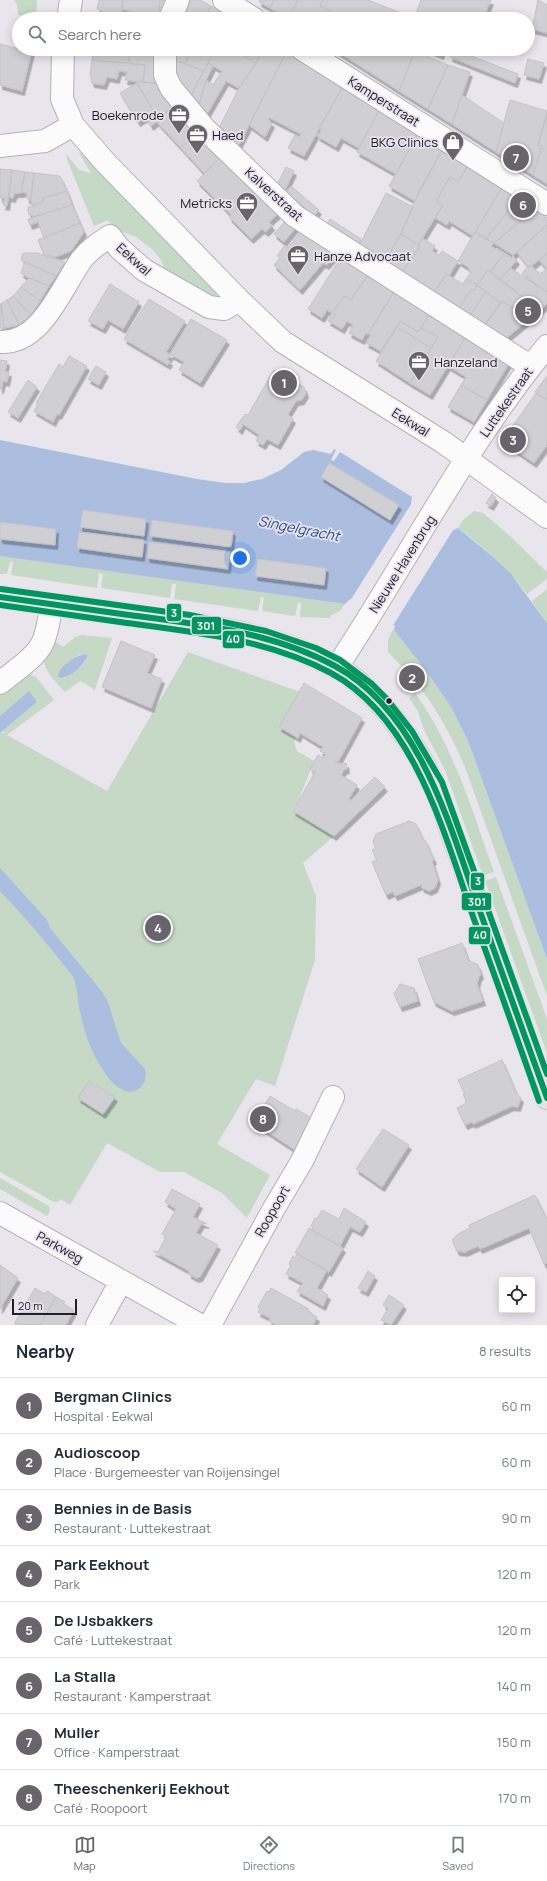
<!DOCTYPE html>
<meta charset="utf-8">
<style>
body{margin:0;font-family:Manrope,sans-serif;background:#f2f2f3;color:#1f2937}
.controls{position:absolute;right:12px;bottom:12px;display:grid;overflow:hidden;border-radius:4px;box-shadow:0 2px 10px #0003}
.controls button{width:36px;height:36px;display:grid;place-items:center;padding:0;border:0;border-bottom:1px solid #e0e1e3;background:#fff;color:#1f2937;font:20px sans-serif}
.scale{position:absolute;left:12px;bottom:10px;width:65px;box-sizing:border-box;padding-left:4px;border:2px solid #222025;border-top:0;font-size:11px;line-height:14px;white-space:nowrap;color:#222025;-webkit-text-stroke:3px #e7e2f0;paint-order:stroke}
.you{position:absolute;left:240px;top:558px;width:14px;height:14px;margin:-10px;border:3px solid #fff;border-radius:50%;background:#1a73e8;box-shadow:0 0 0 6px #1a73e833}
.badge{display:grid;place-items:center;width:26px;height:26px;border-radius:50%;background:#67656b;color:#fff;font-size:13px;font-weight:700}
.pin{position:absolute;translate:-50% -50%;border:2px solid #fff;box-shadow:0 1px 4px #0006}
.list{margin:0;padding:0;list-style:none}
h2{display:flex;justify-content:space-between;align-items:center;height:52px;margin:0;padding:0 16px;font-size:17px}
h2 small{font-size:13px;font-weight:400;color:#747a83}
.list li{display:grid;grid-template-columns:26px 1fr auto;gap:12px;align-items:center;box-sizing:border-box;height:56px;padding:0 16px;border-top:1px solid #e0e1e3}
.list b{display:block;font-size:15px;white-space:nowrap}
.list p{margin:0;font-size:13px;white-space:nowrap;color:#747a83}
.list em{font-size:13px;font-style:normal;color:#747a83}
.icon{flex:none;width:22px;height:22px;fill:none;stroke:currentColor;stroke-width:2;stroke-linecap:round;stroke-linejoin:round}
.map{position:relative;flex:none;width:547px;height:1325px;overflow:hidden}
.search{position:absolute;background:#fff;box-shadow:0 2px 10px #0003;left:12px;right:12px;top:12px;height:44px;display:flex;align-items:center;gap:10px;box-sizing:border-box;padding:0 14px;border-radius:22px;color:#747a83;font-size:15px}
.sheet{height:500px;background:#fff}
nav{display:flex;justify-content:space-around;align-items:center;box-sizing:border-box;height:56px;border-top:1px solid #e0e1e3;background:#fff;font-size:11px;color:#747a83}
nav a{display:grid;justify-items:center;gap:2px}
nav .on{color:#67656b}
.map>svg:first-child{display:block}
</style>
<div class="map">
<svg width="547" height="1325" viewBox="0 0 547 1325">
<defs>
<filter id="shadow"><feDropShadow dx="2.5" dy="4.5" stdDeviation="0" flood-color="#0004"/></filter>
</defs>
<rect width="100%" height="100%" fill="#e8e6ec"/>
<path fill="#c5d9c6" fill-rule="evenodd" d="M14,0H37L36,19H26L18,14L17,4Z
M81,152L219,293L212,299L165,271L161,260L153,250L136,237L114,229L108,220L94,226L66,157L67,155L79,170L91,173L79,153Z
M474,511L483,513L509,535L547,572V579L527,594C507,568 484,547 458,528L463,520Z
M0,556L12,557L345,604L340,611L330,616L331,618L300,617L301,603H298L295,616L262,611L264,598L261,597L258,611L174,599L176,584H172L170,598L101,588L103,574L99,573L97,588L11,575L13,562H10L7,574H0Z
M547,589V623L532,601Z
M394,630L427,672L451,707L468,741L547,959V996L466,770C453,738 437,709 415,681L414,676L409,674L388,652V640L392,631Z
M82,635L112,638L95,690L80,681L65,692C55,681 44,672 43,656L55,641L63,647L75,637ZM88,654C88,664 73,674 64,678L62,668L79,655Z
M188,652L300,692L279,727L296,737L294,741L297,751L314,761L299,799L292,811L334,836L303,863L316,896L315,960L275,1086L256,1079L217,1144L270,1175L247,1218L222,1193L184,1172H160L107,1143L70,1205L60,1199L58,1202H54L0,1172V732L5,734L2,731L37,702L29,692L0,716V691L29,674L36,677L54,700L7,735L107,791Z
M415,693C454,747 472,810 494,872L483,876L445,770L424,730L418,711L409,698Z
M496,877L547,1019V1053L485,881Z
M0,1178L49,1206L50,1211L47,1216L0,1189Z"/>
<path fill="#acbee0" d="M0,440L197,479L225,483H244L262,479L281,470L304,452L313,450L331,454L334,449L336,450L331,460L334,461L340,452L412,497L411,503L454,530L458,528L492,556L511,574L547,623V959L468,741L451,707L427,672L394,630L395,626L350,599L345,604L0,556Z
M85,654L88,655C85,665 68,681 58,677C58,667 75,656 85,654Z
M29,691L37,702L0,733V716Z
M0,868L47,920L50,928L103,993L108,1002L121,1043L145,1069C149,1082 137,1097 123,1090C117,1087 111,1082 107,1076C94,1058 85,1037 81,1015C78,1005 78,993 75,982C73,974 65,967 60,960C41,936 21,913 0,891Z"/>
<path fill="#e8e6ec" d="M413,501L455,527L392,627L350,601Z"/>
<path fill="#d0cfd3" stroke="#c4c3c8" filter="url(#shadow)" d="M99,0H123L121,16L110,12L109,16L102,13V11L97,9Z
M123,0H160L158,19L122,9Z
M160,0H171L163,19H158Z
M186,0H200L211,6L205,19H177Z
M260,0H274L270,8L259,2Z
M274,0H298L288,19L270,8Z
M298,0H323L320,6L343,19H288Z
M323,0H368L414,18L421,0H491L483,19H343L320,6Z
M538,0L547,5V33L532,29Z
M211,6L229,16V19H205Z
M0,44L19,49L32,50L22,91L0,85Z
M93,49H122L121,52L129,53V63L92,60Z
M129,49L159,51L161,84L143,82L145,65L129,63Z
M172,49H191L185,64L172,59Z
M191,49H215L204,71L185,64Z
M215,49H239L237,52L256,63L239,88L226,81L207,114L199,105L206,80L213,85L222,71L208,63Z
M239,49H263L256,63L237,52Z
M263,49H284L287,51L239,145L220,126L239,88L256,63Z
M336,49H415V51L399,91L335,50Z
M426,49H443L441,55Z
M453,49L518,74L515,83L450,57Z
M287,51L343,86L304,156L288,148L295,135L299,138L301,134L270,118L268,120L272,123L265,137L249,125Z
M415,51L448,65L428,109L399,91Z
M172,59L204,71L190,96L171,77Z
M528,59L544,63L539,79L524,75Z
M92,60L145,65L143,82L125,80L127,72L119,71L117,79L107,77L104,85L92,83L90,76Z
M208,63L213,66L206,80L199,105L191,95Z
M448,65L470,72L452,124L428,109Z
M136,81L161,84L175,104L157,121L152,113L154,112Z
M137,83L154,112L152,113L157,121L151,126L146,117L138,122L120,93Z
M343,86L380,109L359,148L341,138L336,147L317,136L321,131L320,126Z
M462,95L504,123L496,152L452,124Z
M510,100L547,111L538,146H542L533,175L496,152Z
M175,104L199,130L181,148L156,121Z
M380,109L418,134L396,174L357,152Z
M547,115V184L533,175L542,146H538Z
M199,130L222,156L204,173L181,148Z
M418,134L443,148L415,201L389,186Z
M443,148L468,165L458,182L450,177L436,201L443,205L418,245L401,234L419,191Z
M222,156L257,189L231,215L197,181Z
M468,165L503,186L473,236L449,221L447,225L435,218L443,205L436,201L450,177L458,182Z
M286,167L294,171L285,190L278,183Z
M0,169L12,170L7,206L3,205L5,198H0Z
M12,170L25,172L21,193H15L13,198L9,197Z
M25,172L34,173L31,199H27V193L21,192Z
M34,173L60,176L67,191L43,198L44,202L32,205L31,199Z
M291,186L319,210L314,216L286,192Z
M503,186L519,197L486,239L475,232Z
M257,189L278,214L269,222L272,226L266,232L262,229L251,239L229,217Z
M67,191L72,205L33,217V215H29L28,207L44,202L43,198Z
M386,193L413,207L401,234L385,262L359,246Z
M519,197L536,208L494,243L486,239Z
M72,205L80,223L44,238L38,222L30,225L28,219Z
M536,208L547,218V225L513,255L494,243Z
M288,218L297,226L284,242L274,234Z
M330,219L361,239L358,246L326,225Z
M80,223L84,232L71,251L55,257L44,255L38,240Z
M547,225V253L529,268L517,252Z
M303,229L339,251L327,265L323,263L300,290L274,265L280,258L277,256L285,245L288,248Z
M475,232L494,243L491,246L504,254L490,272L488,270L477,285L466,279L471,272L468,267L458,261Z
M401,234L420,246L402,273L385,262Z
M422,238L435,246L432,251L439,255L442,251L458,261L449,276L446,274L434,293L402,273L420,246L418,245Z
M23,253H37L65,262L56,276L21,260Z
M547,253V269L539,260Z
M343,254L370,272L351,300L344,296L333,312L335,314L330,322L328,321L332,313L327,310L322,318L308,309Z
M504,254L511,258L513,256L517,260L500,280L490,272Z
M25,262L56,276L49,286L27,277L21,273Z
M528,266H531L540,274L547,269V292L522,274Z
M510,268L547,292V304L540,310L500,280Z
M488,270L512,288L540,310L528,320L503,301L500,303L477,285Z
M370,272L396,288L368,334L366,333L362,340L349,333L353,325L347,321L342,329L330,322L335,314L333,312L344,296L351,300Z
M446,274L463,284L466,279L477,285L474,291L471,290L458,310L434,293Z
M29,278L49,286L40,301L21,287Z
M110,284L139,302L123,329L108,320L103,329L88,321Z
M477,285L486,292L469,317L458,310L471,290L474,291Z
M21,287L40,301L31,315L13,296Z
M396,288L431,311L418,332L400,321L381,351L366,343L371,335L368,334Z
M486,292L500,303L484,326L469,317Z
M13,296L31,315L19,325L7,300Z
M149,299L185,321L166,352L171,355L167,360L170,361L168,365L124,339Z
M7,300L19,325L4,328L1,304Z
M503,301L528,320L504,340L484,326Z
M0,304H1L4,328H0Z
M431,311L469,331L430,395L410,383L438,337L421,328Z
M191,319L227,340L200,383L179,370L184,362L170,354Z
M400,321L418,332L421,328L438,337L431,348L397,327Z
M397,327L431,348L410,383L376,361Z
M469,331L512,358L487,400L461,385L466,377L448,366Z
M69,356L87,366L59,415L57,414L53,422L34,411L38,404L36,403L59,364L63,367Z
M0,360L7,361L5,372H9L7,382L3,381L1,389H0Z
M96,366L106,372L99,385L88,379Z
M274,370L304,387L306,393L302,400L296,401L288,414L293,419L278,445L267,439L263,445L256,441L259,435L252,430L243,424L240,430L236,427L245,414L248,415Z
M547,376V400L535,392Z
M28,380L37,387L18,418L8,412Z
M461,385L487,400L474,422L448,407Z
M536,393L547,400V445L534,463L502,441Z
M329,463L399,505L390,520L321,477Z
M492,494L496,498L491,506L486,503Z
M83,510L146,519L144,536L80,527Z
M152,520L233,531L231,547L150,536Z
M0,522L56,529L55,545L0,539Z
M79,532L144,540L142,557L77,548Z
M149,542L230,552L228,569L147,558Z
M258,559L326,568L324,585L255,576Z
M121,641L155,655L147,673L162,679L151,708L102,687Z
M304,683L362,718L338,762H335L343,764L346,763L347,769L344,770L341,775L357,785L348,800H351L375,777L385,787L334,836L293,811L315,772L310,769L318,755L323,758L326,754L320,751L323,747L300,733L298,738L279,727Z
M409,821L416,824L423,840H425L434,860L432,861L438,880L435,888L429,891L422,888L421,885L395,896L393,892L386,895L372,862L377,860L372,850L376,849L373,842L376,834Z
M462,943L468,960L478,965L481,975L479,976L477,984L483,1001L452,1011L434,1002L418,959Z
M400,984L414,988L418,1001L400,1007L394,994Z
M502,1060L516,1093L521,1098L518,1107L512,1106L473,1124L472,1122L465,1125L457,1108L465,1104L466,1101L463,1094H465L458,1080Z
M89,1081L115,1097L103,1114L78,1098Z
M270,1096L295,1111L296,1109L313,1119L295,1150L254,1123Z
M383,1129L409,1145L382,1187L356,1169Z
M172,1189L200,1204L193,1217L207,1224L202,1223L196,1233L218,1245L200,1277L196,1278L189,1274V1271L153,1251L158,1252L166,1237L162,1234L176,1209L165,1202Z
M535,1195L547,1220V1263L544,1264L529,1228L480,1249L478,1246L465,1252L457,1251L452,1240L458,1234L470,1228L469,1225Z
M344,1208L366,1222L360,1232L350,1227L340,1246L311,1230L313,1227L311,1226L315,1218L317,1219L322,1210L339,1219Z
M309,1228L343,1248L329,1272L295,1253Z
M297,1254L327,1270L317,1288L328,1295L323,1306L297,1291L303,1283L286,1274L291,1265L289,1264L293,1256L295,1258Z
M0,1265L18,1278L0,1309Z
M368,1271L375,1276L366,1292L358,1288Z
M35,1288L45,1294L47,1291L56,1297L40,1325L14,1324Z
M271,1288L309,1309L308,1311L317,1317L313,1325H277L269,1321L270,1318L258,1312L260,1308L258,1307L267,1291L269,1292Z
M389,1295L404,1305L391,1325L381,1320L388,1309L383,1305Z
M56,1297L65,1302L63,1304L74,1310L68,1321L66,1325H40Z"/>
<g fill="none" stroke-linecap="round" stroke-linejoin="round">
<g stroke="#b3b1b7" stroke-width="24">
<path id="minor" d="M224,0L254,19
M68,19L71,0
M170,19L178,0
M63,49L62,99L73,125L105,162L239,300L283,342L443,442L547,517
M165,49V75L171,88L205,129L295,216L530,366
M302,49L547,204
M0,146L45,141L73,125
M0,342C42,344 61,288 82,259C90,249 99,243 110,236L119,248L144,270L209,307L224,309L239,300
M337,667C407,561 466,445 547,346
M0,683C14,671 33,660 42,644C48,632 49,617 52,604
M0,1213L200,1325
M97,1325L121,1281
M210,1325L273,1210L302,1161L333,1097"/>
</g>
<g stroke="#c2c1c4" stroke-width="24">
<path id="major" d="M0,597C46,603 92,610 138,616C204,625 276,634 336,667C379,691 414,743 435,786L547,1098"/>
</g>
<use href="#minor" stroke="#fcfbfc" stroke-width="22"/>
<use href="#major" stroke="#e7e2db" stroke-width="22"/>
<g stroke="#e7e2f0" stroke-width="9">
<path id="bus-1" d="M0,597C43,603 86,609 129,615C198,624 272,632 335,666C422,713 451,831 482,917C504,977 525,1038 547,1098"/>
</g>
<g stroke="#e7e2f0" stroke-width="9">
<path id="bus-2" d="M0,605C42,611 85,617 127,623C196,632 269,640 331,673C416,719 445,837 475,922C497,981 518,1041 539,1101"/>
</g>
<g stroke="#e7e2f0" stroke-width="9">
<path id="bus-3" d="M1,589L190,615L266,631L316,648L340,660L372,684L387,699L412,731L442,782L547,1074"/>
</g>
<use href="#bus-1" stroke="#00965e" stroke-width="6"/>
<use href="#bus-2" stroke="#00965e" stroke-width="6"/>
<use href="#bus-3" stroke="#00965e" stroke-width="6"/>
</g>
<defs>
<g id="office-pin" transform="scale(1.15)"><path d="M0 17L-7.5 6A9.5 9.5 0 1 1 7.5 6Z" fill="#67656b" stroke="#e7e2f0"/><path d="M-6-3h4V-5.5h4V-3h4V5H-6ZM-1-4.5V-3h2v-1.5ZM-6 0V1H6V0Z" fill="#fff"/></g>
<g id="shop-pin" transform="scale(1.15)"><path d="M0 17L-7.5 6A9.5 9.5 0 1 1 7.5 6Z" fill="#67656b" stroke="#e7e2f0"/><path d="M-5-2.5h2.3a2.7 3.5 0 0 1 5.4 0H5L5.5 6h-11ZM-1.5-2.5h3a1.5 2.3 0 0 0-3 0Z" fill="#fff"/></g>
</defs>
<g fill-rule="evenodd">
<use href="#office-pin" x="179" y="115"/>
<use href="#office-pin" x="197" y="135"/>
<use href="#shop-pin" x="453" y="142"/>
<use href="#office-pin" x="247" y="203"/>
<use href="#office-pin" x="298" y="256"/>
<use href="#office-pin" x="419" y="362"/>
</g>
<circle fill="#222025" stroke="#e7e2f0" stroke-width="1.5" cx="389" cy="701" r="3.5"/>
<g text-anchor="middle" dominant-baseline="central" stroke-width="3.5" stroke-linejoin="round" paint-order="stroke">
<g font-size="13" fill="#222025" stroke="#e7e2f0">
<text transform="translate(384 101) rotate(32)">Kamperstraat</text>
<text transform="translate(274 194) rotate(42)">Kalverstraat</text>
<text transform="translate(134 259) rotate(42)">Eekwal</text>
<text transform="translate(506 402) rotate(-55)">Luttekestraat</text>
<text transform="translate(411 422) rotate(32)">Eekwal</text>
<text transform="translate(402 564) rotate(-58)">Nieuwe Havenbrug</text>
<text transform="translate(272 1211) rotate(-60)">Roopoort</text>
<text transform="translate(60 1247) rotate(29)">Parkweg</text>
</g>
<g font-size="13" fill="#222025" stroke="#e7e2f0" text-anchor="end">
<text x="164" y="115">Boekenrode</text>
<text x="212" y="135" text-anchor="start">Haed</text>
<text x="438" y="142">BKG Clinics</text>
<text x="232" y="203">Metricks</text>
<text x="314" y="256" text-anchor="start">Hanze Advocaat</text>
<text x="434" y="362" text-anchor="start">Hanzeland</text>
</g>
<g font-size="14" font-style="italic" fill="#2c4d86" stroke="#e7e2f0">
<text transform="translate(299 528) rotate(11)">Singelgracht</text>
</g>
</g>
<g stroke="#e7e2f0" stroke-width="1.5">
<rect x="166" y="603" width="16" height="19" rx="4" fill="#00965e"/>
<rect x="191" y="616" width="31" height="19" rx="4" fill="#00965e"/>
<rect x="222" y="630" width="23" height="19" rx="4" fill="#00965e"/>
<rect x="470" y="872" width="15" height="19" rx="4" fill="#00965e"/>
<rect x="461" y="892" width="31" height="19" rx="4" fill="#00965e"/>
<rect x="468" y="926" width="23" height="19" rx="4" fill="#00965e"/>
</g>
<g font-size="11" text-anchor="middle" font-weight="bold" fill="#fff">
<text x="174" y="617">3</text>
<text x="206" y="630">301</text>
<text x="233" y="643">40</text>
<text x="478" y="885">3</text>
<text x="477" y="906">301</text>
<text x="480" y="939">40</text>
</g>
</svg>
<div class="controls">
<button><svg class="icon" aria-label="locate" viewBox="0 0 24 24"><circle cx="12" cy="12" r="6"/><path d="M12 2v4M12 18v4M2 12h4M18 12h4"/></svg></button>
</div>
<div class="scale">20 m</div>
<div class="you"></div>
<div class="pin badge" style="left:284px;top:383px">1</div>
<div class="pin badge" style="left:412px;top:678px">2</div>
<div class="pin badge" style="left:513px;top:440px">3</div>
<div class="pin badge" style="left:158px;top:928px">4</div>
<div class="pin badge" style="left:528px;top:311px">5</div>
<div class="pin badge" style="left:523px;top:205px">6</div>
<div class="pin badge" style="left:516px;top:158px">7</div>
<div class="pin badge" style="left:263px;top:1119px">8</div>
<div class="search"><svg class="icon" aria-label="search" viewBox="0 0 24 24"><circle cx="10" cy="10" r="6"/><path d="M15 15l6 6"/></svg>Search here</div>
</div>
<section class="sheet">
<h2>Nearby<small>8 results</small></h2>
<ul class="list">
<li><span class="badge">1</span><div><b>Bergman Clinics</b><p>Hospital · Eekwal</p></div><em>60 m</em></li>
<li><span class="badge">2</span><div><b>Audioscoop</b><p>Place · Burgemeester van Roijensingel</p></div><em>60 m</em></li>
<li><span class="badge">3</span><div><b>Bennies in de Basis</b><p>Restaurant · Luttekestraat</p></div><em>90 m</em></li>
<li><span class="badge">4</span><div><b>Park Eekhout</b><p>Park</p></div><em>120 m</em></li>
<li><span class="badge">5</span><div><b>De IJsbakkers</b><p>Café · Luttekestraat</p></div><em>120 m</em></li>
<li><span class="badge">6</span><div><b>La Stalla</b><p>Restaurant · Kamperstraat</p></div><em>140 m</em></li>
<li><span class="badge">7</span><div><b>Muller</b><p>Office · Kamperstraat</p></div><em>150 m</em></li>
<li><span class="badge">8</span><div><b>Theeschenkerij Eekhout</b><p>Café · Roopoort</p></div><em>170 m</em></li>
</ul>
</section>
<nav>
<a class="on"><svg class="icon" aria-label="map" viewBox="0 0 24 24"><path d="M3 6l6-2 6 2 6-2v14l-6 2-6-2-6 2zM9 4v14M15 6v14"/></svg>Map</a>
<a><svg class="icon" aria-label="directions" viewBox="0 0 24 24"><path d="M12 3l9 9-9 9-9-9zM9 14v-3h6M13 9l2 2-2 2"/></svg>Directions</a>
<a><svg class="icon" aria-label="saved" viewBox="0 0 24 24"><path d="M7 4h10v16l-5-4-5 4z"/></svg>Saved</a>
</nav>
